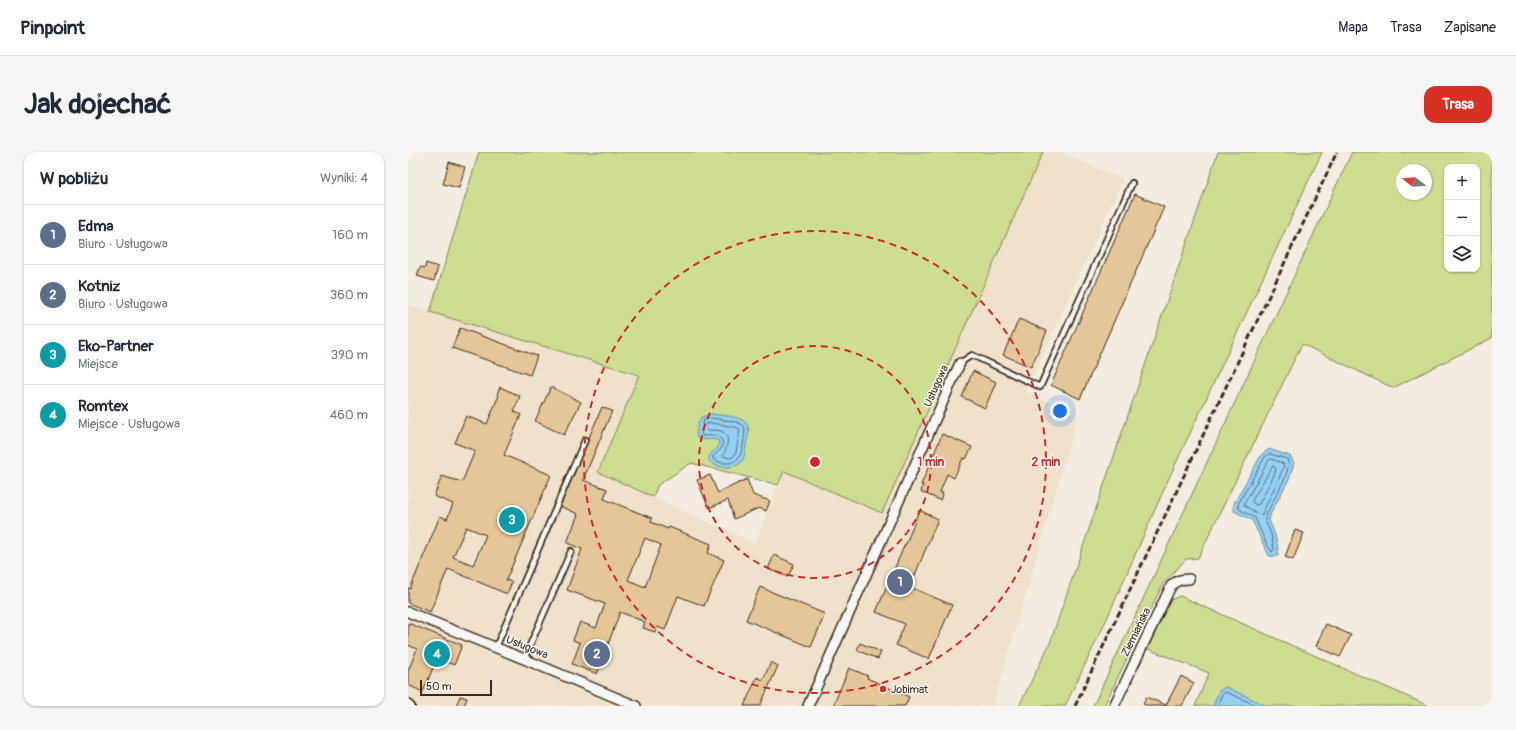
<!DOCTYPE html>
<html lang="pl">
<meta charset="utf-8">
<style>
body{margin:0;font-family:Pangolin,sans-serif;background:#f6f6f7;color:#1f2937}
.controls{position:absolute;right:12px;top:12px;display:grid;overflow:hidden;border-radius:8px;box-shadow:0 1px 3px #0004}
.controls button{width:36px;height:36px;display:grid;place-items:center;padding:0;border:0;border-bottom:1px solid #e0e1e3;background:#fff;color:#1f2937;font:20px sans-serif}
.compass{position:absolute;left:988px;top:12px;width:36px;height:36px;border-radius:50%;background:#fff;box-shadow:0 1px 3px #0004;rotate:287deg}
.scale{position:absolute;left:12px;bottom:10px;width:72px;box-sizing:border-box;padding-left:4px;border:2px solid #3b2a1e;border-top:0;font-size:11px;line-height:14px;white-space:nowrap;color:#3b2a1e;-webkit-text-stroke:3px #f6f6f2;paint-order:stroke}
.you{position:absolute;left:652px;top:259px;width:14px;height:14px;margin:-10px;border:3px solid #fff;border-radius:50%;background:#1a73e8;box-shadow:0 0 0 6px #1a73e833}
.badge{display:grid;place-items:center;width:26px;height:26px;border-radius:50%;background:#d93025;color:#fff;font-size:13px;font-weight:700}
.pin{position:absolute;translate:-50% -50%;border:2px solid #fff;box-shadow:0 1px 4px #0006}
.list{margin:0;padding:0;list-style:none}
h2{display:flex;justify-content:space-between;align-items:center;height:52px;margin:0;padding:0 16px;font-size:17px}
h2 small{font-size:13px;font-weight:400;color:#747a83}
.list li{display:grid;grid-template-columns:26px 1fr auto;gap:12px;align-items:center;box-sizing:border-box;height:60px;padding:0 16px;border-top:1px solid #e0e1e3}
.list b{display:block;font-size:15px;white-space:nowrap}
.list p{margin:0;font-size:13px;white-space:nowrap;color:#747a83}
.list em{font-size:13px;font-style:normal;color:#747a83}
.icon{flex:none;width:22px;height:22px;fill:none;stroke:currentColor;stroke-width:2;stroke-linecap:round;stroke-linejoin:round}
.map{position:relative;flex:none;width:1084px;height:554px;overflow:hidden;border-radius:12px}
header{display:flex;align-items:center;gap:24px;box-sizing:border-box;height:56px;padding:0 20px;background:#fff;border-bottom:1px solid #e0e1e3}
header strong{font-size:19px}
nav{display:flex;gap:22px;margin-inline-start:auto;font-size:14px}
.intro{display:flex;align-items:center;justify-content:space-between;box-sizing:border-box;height:96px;padding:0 24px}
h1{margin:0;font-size:28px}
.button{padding:10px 18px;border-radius:12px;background:#d93025;color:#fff;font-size:14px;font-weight:700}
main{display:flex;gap:24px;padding:0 24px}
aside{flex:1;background:#fff;border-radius:12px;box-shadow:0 1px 3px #0004}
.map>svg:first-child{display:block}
</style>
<header>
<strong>Pinpoint</strong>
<nav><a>Mapa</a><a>Trasa</a><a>Zapisane</a></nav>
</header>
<div class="intro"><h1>Jak dojechać</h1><a class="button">Trasa</a></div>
<main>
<aside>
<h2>W pobliżu<small>Wyniki: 4</small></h2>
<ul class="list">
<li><span class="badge" style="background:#5c6f8a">1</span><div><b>Edma</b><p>Biuro · Usługowa</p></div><em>160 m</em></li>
<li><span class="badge" style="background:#5c6f8a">2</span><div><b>Kotniz</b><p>Biuro · Usługowa</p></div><em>360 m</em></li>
<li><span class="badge" style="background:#0f9aa8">3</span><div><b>Eko-Partner</b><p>Miejsce</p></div><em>390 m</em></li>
<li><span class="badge" style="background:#0f9aa8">4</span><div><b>Romtex</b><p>Miejsce · Usługowa</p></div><em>460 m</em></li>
</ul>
</aside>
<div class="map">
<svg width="1084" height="554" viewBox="0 0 1084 554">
<rect width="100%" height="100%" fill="#f3ece0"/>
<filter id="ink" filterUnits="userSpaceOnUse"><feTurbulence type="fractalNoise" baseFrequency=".025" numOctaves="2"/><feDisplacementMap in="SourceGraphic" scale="8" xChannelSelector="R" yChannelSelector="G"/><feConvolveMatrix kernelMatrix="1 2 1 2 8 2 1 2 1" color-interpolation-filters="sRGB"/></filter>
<g filter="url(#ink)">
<path fill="#efe1ca" d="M635,0H651L715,27L618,240L670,263L585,554H0V153L231,223L190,320L347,391L376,319L473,361Z"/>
<path fill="#cddd91" stroke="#848458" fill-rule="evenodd" d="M71,0H635L474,361L376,319L370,333L283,311L250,333L245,345L190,320L231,223L22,160Z
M810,0H914L761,326L697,471L657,554H611L642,491Z
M944,0H1084V186L985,236L894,192L790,406L778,407L755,432L696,554H685ZM1039,15H1069V117H1039ZM994,18H1018V42H994Z
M772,444L1021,554H787L801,521L740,497L762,448Z"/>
<path fill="#93d0f4" stroke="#708e9e" d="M304,262C314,264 337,263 340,275C342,280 339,287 338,293C337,300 337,308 331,312C319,320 285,312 310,296L311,289C304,285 296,290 289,286C288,278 289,272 293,265Z
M861,297L882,304L886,311L881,327L863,361L861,368C866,380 871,391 870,404H861L844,368L826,359V351L854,302Z
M818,535L859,554H805L811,539Z"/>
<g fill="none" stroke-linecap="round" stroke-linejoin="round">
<path stroke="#5e6c74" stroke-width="1" d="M304,266L329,270L336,274L337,278C335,292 336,312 317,311C312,310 308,310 305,307V304C311,299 316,297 314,288L308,283L294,284L293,278L296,268Z
M304,271L327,275L332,277L328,300L325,305L322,306L315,304C319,295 325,280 308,278C304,278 302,279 298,278L299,272Z
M862,302L879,307L881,312L877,326L860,359L857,368L863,382L866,397L864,400L858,391L847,366L831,357L830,352L857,305Z
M863,307L874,311L876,313L872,324L854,362L852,363L837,354L836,352L861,308Z
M865,314L868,316L867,321L851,352L848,353L845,351L844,349Z
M809,554L814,542L818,540L850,554"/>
</g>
<path fill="#e5c698" stroke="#3b2a1e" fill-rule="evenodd" d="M41,10L57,15L51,36L35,32Z
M727,42L756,55L672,247L643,233Z
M18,111L30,115L26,129L9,124L12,115L17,116Z
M611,167L639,179L623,215L595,203Z
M52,176L129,204L122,223L44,196Z
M565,219L588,230L577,256L554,245Z
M92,235L112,244L106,259L113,263L96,303L143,323L98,428L104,430L99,442L40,417L22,460L0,451V436L2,437L32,364L39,367L45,352L26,344L34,324L54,330L67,299L47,291L58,264L79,272L91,243L89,242ZM58,375L78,383L65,413L45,405Z
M143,235L173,250L156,283L127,269Z
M194,255L204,259L175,328L199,337L196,347L244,366L243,370L260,377L261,375L303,392L300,401L316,408L296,454L270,444L257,478L249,475L247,480L235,476L237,470L212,460L189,522L164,512L172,491L165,488L172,470L188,476L197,452L159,438L174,397L159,391L170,362L152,354ZM237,386L253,393L237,435L220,428Z
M534,282L564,295L558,307L555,306L546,326L539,322L532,340L535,341L532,348L513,340L515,333H513L521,314L519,313L524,302H526Z
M302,323L310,341L339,327L345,343L362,349L358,359L351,356L326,367L320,348L301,356L289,328Z
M511,358L530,367L502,435L544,453L521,507L488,493L497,472L468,460L497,392H498Z
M887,378L896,381L885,408L877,405Z
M366,403L386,412L380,425L360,417Z
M352,435L417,462L403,495L338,468Z
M0,471L54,493L46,513L29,506L15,540L0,533V519L9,497L0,493Z
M918,472L943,483L932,505L908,494Z
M452,491L473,500L470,507L449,498Z
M363,510L370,514L352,554H336L349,525L355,528Z
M441,516L460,524L459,526L501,545L497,554H425Z
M773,524L786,531L774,554H741L735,552L738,545L758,553Z
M52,544L59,546L56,554H48Z"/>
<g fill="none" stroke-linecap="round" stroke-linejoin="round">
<g stroke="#3b2a1e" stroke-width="8">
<path id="service" d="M552,211L564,203L632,235L724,31
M88,495L177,288
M116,507L163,399
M0,550L4,554"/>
</g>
<g stroke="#3b2a1e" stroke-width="12">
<path id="minor" d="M0,460L116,507L228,554
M400,554L552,211
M706,554L763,434C769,428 773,427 781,427"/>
</g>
<use href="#service" stroke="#f6f6f2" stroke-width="4.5"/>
<use href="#minor" stroke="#f6f6f2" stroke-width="9"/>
<path stroke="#3b2a1e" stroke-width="3" stroke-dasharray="6 3" stroke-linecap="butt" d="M667,554L929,0"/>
</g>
</g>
<g fill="none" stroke="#d62828" stroke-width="2" stroke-dasharray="7 5">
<circle cx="407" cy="310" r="116"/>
<circle cx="407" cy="310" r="231"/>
</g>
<circle fill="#c8321e" stroke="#f6f6f2" stroke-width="1.5" cx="475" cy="537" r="4"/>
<g text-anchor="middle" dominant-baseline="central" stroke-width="3" stroke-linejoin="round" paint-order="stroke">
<g font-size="11" fill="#3b2a1e" stroke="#f6f6f2">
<text transform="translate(528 234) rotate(-66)">Usługowa</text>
<text transform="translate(728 480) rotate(-64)">Ziemiańska</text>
<text transform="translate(119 495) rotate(22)">Usługowa</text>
</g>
<g font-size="11" fill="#3b2a1e" stroke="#f6f6f2" text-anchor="start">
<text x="483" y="537">Jobimat</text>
</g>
</g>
<circle cx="407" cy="310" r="6" fill="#d62828" stroke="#f6f6f2" stroke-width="2"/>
<g font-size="12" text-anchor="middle" font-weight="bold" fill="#d62828" stroke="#f6f6f2" stroke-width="3" stroke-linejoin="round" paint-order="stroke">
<text x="523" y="314">1 min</text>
<text x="638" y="314">2 min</text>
</g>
</svg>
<div class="controls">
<button>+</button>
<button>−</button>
<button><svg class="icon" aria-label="layers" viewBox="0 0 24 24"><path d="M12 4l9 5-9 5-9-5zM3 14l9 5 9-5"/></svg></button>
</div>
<svg class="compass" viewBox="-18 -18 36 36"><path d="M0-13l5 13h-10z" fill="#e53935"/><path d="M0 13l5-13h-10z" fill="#747a83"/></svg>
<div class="scale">50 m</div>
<div class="you"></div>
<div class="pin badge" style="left:492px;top:430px;background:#5c6f8a">1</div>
<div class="pin badge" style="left:189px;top:502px;background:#5c6f8a">2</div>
<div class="pin badge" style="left:104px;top:368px;background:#0f9aa8">3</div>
<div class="pin badge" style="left:29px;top:502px;background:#0f9aa8">4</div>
</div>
</main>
